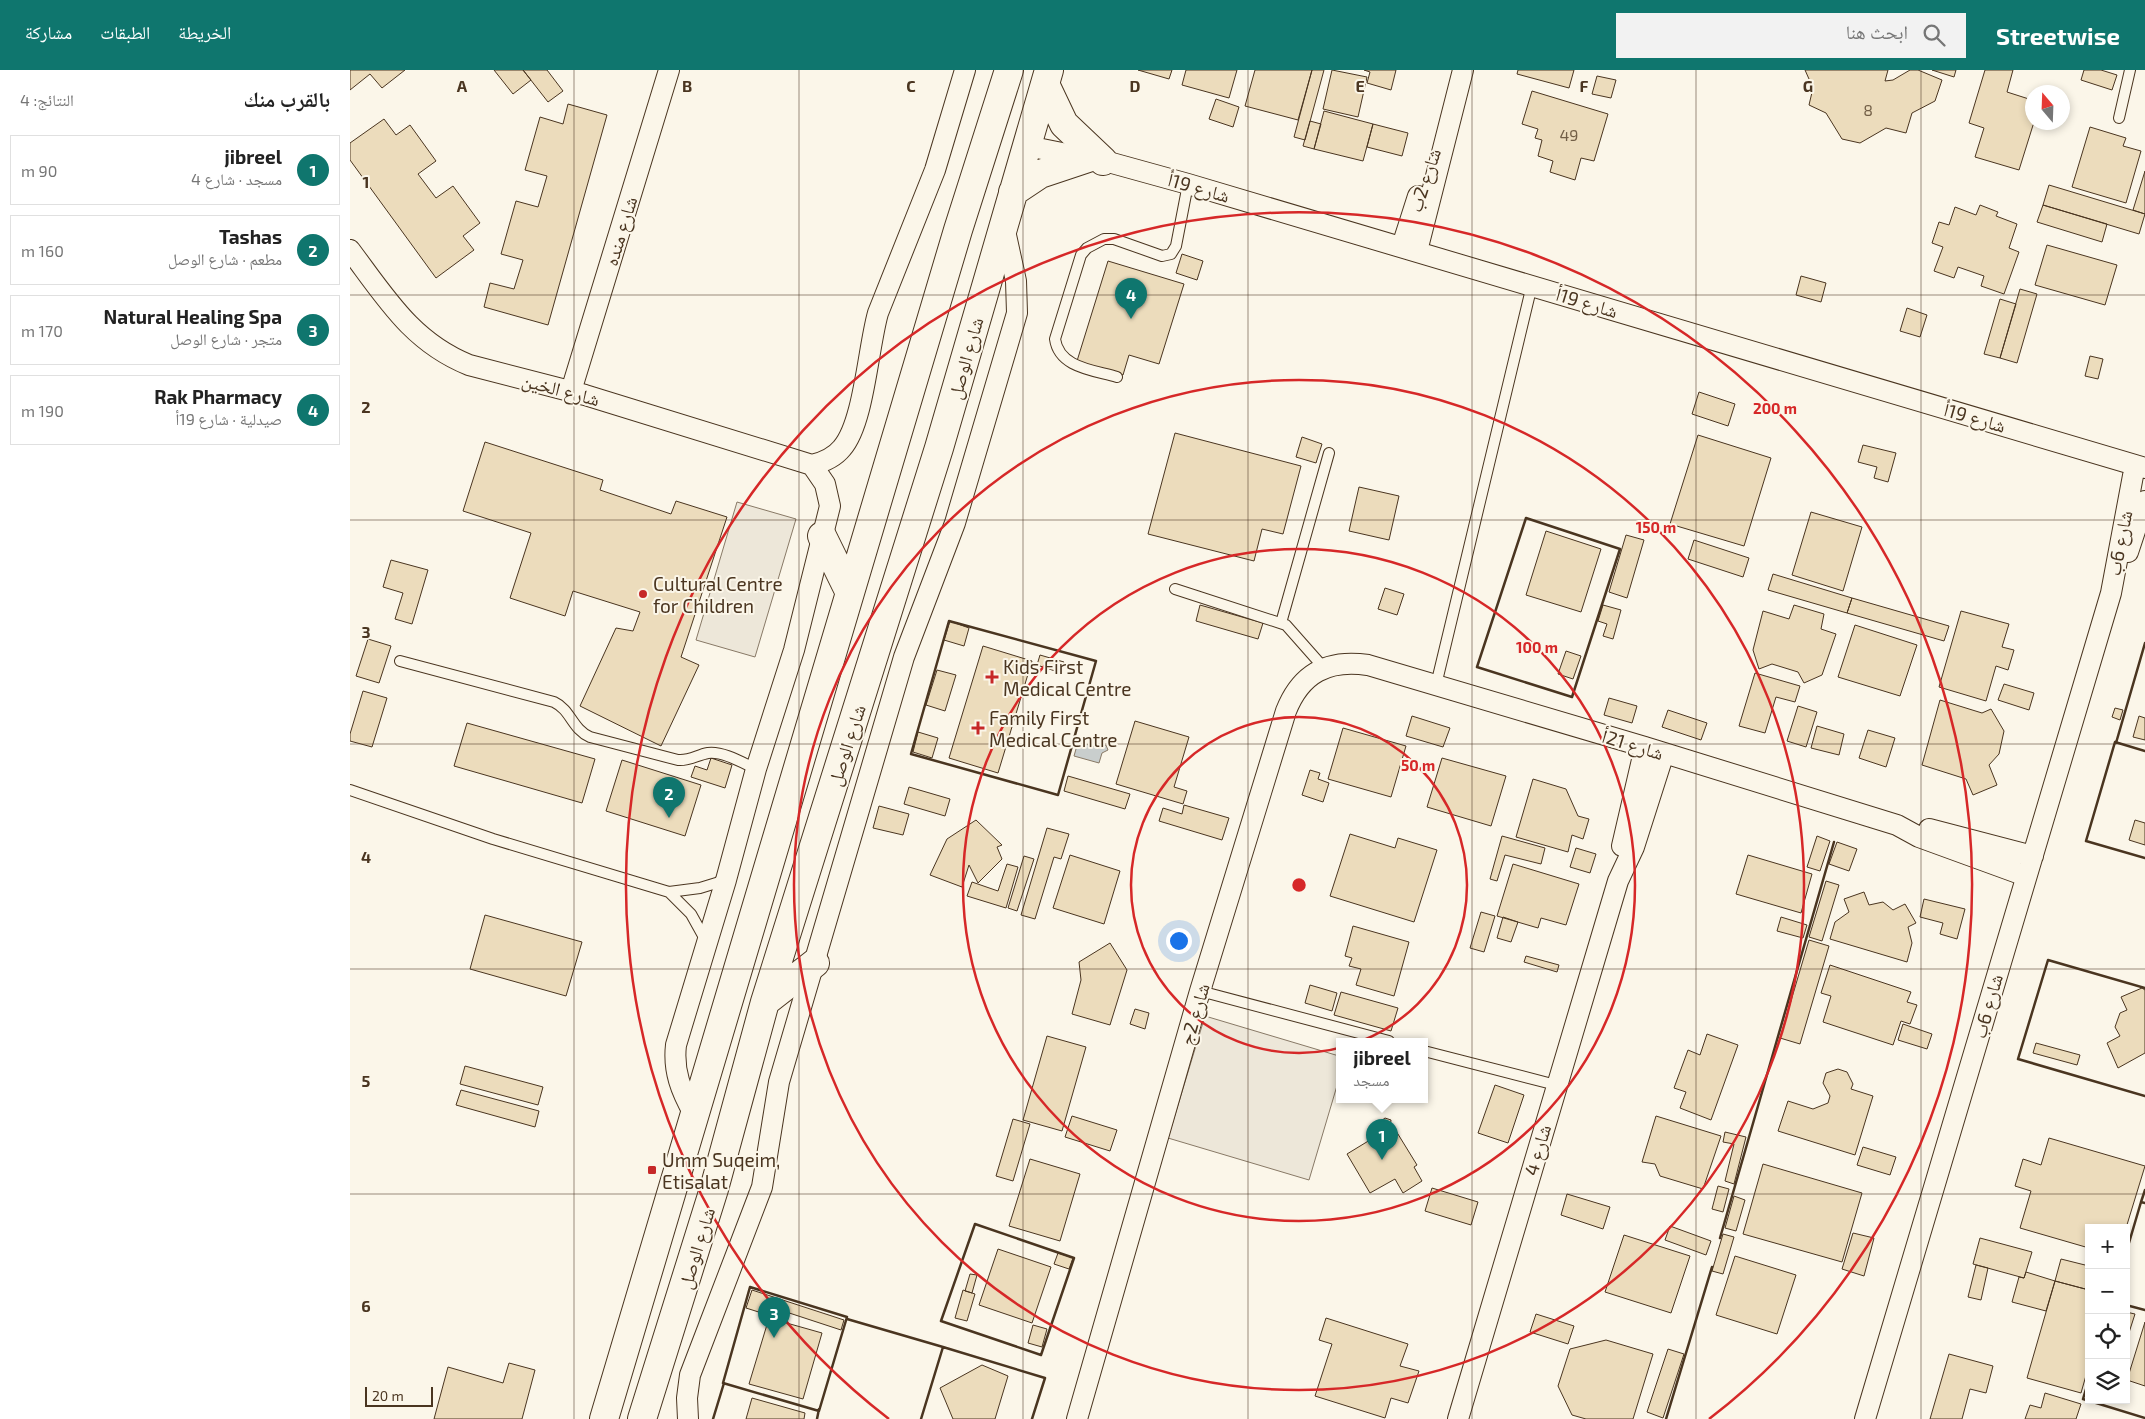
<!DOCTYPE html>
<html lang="ar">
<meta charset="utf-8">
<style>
body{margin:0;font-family:"Exo 2","Noto Naskh Arabic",sans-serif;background:#f2f2f2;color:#222;direction:rtl}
.controls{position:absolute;right:15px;bottom:15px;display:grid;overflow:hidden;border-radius:0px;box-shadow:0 2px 8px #0003}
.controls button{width:45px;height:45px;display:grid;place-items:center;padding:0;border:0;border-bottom:1px solid #e0e0e0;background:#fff;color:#222;font:25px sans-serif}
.compass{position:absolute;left:1675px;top:15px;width:45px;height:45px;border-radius:50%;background:#fff;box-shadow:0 2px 8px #0003;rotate:341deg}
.scale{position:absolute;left:15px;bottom:12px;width:68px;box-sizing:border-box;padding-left:5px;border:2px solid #4a3520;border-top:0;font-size:14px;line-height:18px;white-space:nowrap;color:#4a3520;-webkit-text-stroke:4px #fbf6e9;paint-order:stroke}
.you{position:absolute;left:828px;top:870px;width:18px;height:18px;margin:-12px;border:4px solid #fff;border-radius:50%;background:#1a73e8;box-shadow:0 0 0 8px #1a73e833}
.badge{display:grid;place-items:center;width:32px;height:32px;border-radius:50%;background:#0f766e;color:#fff;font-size:16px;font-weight:700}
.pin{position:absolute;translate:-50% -41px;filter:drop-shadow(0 1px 2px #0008)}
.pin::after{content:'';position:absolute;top:26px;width:18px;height:15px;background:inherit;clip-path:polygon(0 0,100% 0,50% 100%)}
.popup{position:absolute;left:986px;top:968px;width:92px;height:65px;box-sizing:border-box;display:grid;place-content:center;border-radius:0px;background:#fff;filter:drop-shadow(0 1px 4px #0005);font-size:16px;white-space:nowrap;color:#767676}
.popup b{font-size:19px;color:#222}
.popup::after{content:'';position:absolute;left:50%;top:100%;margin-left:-10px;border:10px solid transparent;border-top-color:#fff}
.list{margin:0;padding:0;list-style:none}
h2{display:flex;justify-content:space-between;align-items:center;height:65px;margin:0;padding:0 20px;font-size:21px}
h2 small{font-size:16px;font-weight:400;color:#767676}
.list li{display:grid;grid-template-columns:32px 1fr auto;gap:15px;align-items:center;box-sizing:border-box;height:70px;margin:0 10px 10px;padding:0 10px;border:1px solid #e0e0e0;border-radius:0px}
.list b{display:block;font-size:19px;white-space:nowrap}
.list p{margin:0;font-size:16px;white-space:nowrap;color:#767676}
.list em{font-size:16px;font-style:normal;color:#767676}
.icon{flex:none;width:28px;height:28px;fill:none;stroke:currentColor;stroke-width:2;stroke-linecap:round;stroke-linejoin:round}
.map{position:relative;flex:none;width:1795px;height:1349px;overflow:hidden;direction:ltr}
header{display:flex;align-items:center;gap:30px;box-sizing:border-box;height:70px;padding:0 25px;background:#0f766e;color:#fff}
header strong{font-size:24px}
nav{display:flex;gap:28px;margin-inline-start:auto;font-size:18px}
.search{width:350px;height:45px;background:#f2f2f2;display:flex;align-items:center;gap:12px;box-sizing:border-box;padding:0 18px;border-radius:0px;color:#767676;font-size:19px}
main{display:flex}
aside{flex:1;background:#fff}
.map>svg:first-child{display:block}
</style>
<header>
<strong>Streetwise</strong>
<div class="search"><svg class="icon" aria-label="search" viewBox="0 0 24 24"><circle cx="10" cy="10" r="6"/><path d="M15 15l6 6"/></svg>ابحث هنا</div>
<nav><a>الخريطة</a><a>الطبقات</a><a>مشاركة</a></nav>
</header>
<main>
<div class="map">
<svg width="1795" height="1349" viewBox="0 0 1795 1349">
<rect width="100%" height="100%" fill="#fbf6e9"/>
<path fill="#ede7d9" stroke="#887966" d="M387,432L446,449L405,587L346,570Z
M855,946L989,986V1009L959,1110L818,1068Z"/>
<path fill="#c9cecd" stroke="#887966" d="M728,672L749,678L756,675L758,680L752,683L749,693L724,686Z"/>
<path fill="#ecdcbc" stroke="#4a3520" d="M0,0H55L32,18L20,4L0,20Z
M144,0H173L181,10L163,24Z
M173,0H197L213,21L198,32Z
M788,0H822L819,9Z
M836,0H887L879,28L832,15Z
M905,0H962L948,50L895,36Z
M962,0H974L955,70L944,67Z
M982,0L1017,7L1008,47L973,39Z
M1014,0H1046L1041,20L1017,13L1020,2Z
M1168,0H1224L1219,18L1167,4Z
M1455,0H1538L1535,11L1543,10L1560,0H1568L1592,10L1585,31L1562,43L1556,63L1536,58L1510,73L1492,69L1476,43L1459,35L1463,18Z
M1582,0H1606L1604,7Z
M1635,0H1663L1657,22L1682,30L1684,52L1669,100L1625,87L1634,58L1619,53Z
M1734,0H1751L1767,5L1762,20L1731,10Z
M1247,6L1266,10L1261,28L1242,24Z
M1182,21L1258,44L1244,91L1231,88L1225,110L1200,102L1203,91L1188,86L1192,70L1185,68L1188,59L1172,54Z
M866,29L889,37L883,57L859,49Z
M218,34L257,45L198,255L134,237L140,213L164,219L173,190L151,184L166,131L188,137L197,106L175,100L190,47L213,54Z
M974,41L1023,54L1013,91L964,79Z
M34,49L46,65L60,55L86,91L68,104L86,128L103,116L130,153L113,166L124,180L86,208L0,90V73Z
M960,51L971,54L964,79L953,76Z
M1023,54L1058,63L1052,86L1017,77Z
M1740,57L1776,68L1773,76L1791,81L1776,133L1722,117Z
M1795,101V144L1783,140Z
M1699,115L1795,144L1789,164L1693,135Z
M1630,135L1648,142L1646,146L1667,154L1659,178L1669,182L1654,224L1631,216L1634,206L1608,197L1604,208L1584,201L1593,177L1582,173L1589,152L1599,155L1605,137L1626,145Z
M1693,135L1757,154L1752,172L1687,152Z
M1697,175L1767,195L1755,235L1685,215Z
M832,184L853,191L847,210L826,203Z
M758,191L834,214L809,294L779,285L773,305L727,291Z
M1451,206L1476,213L1471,232L1446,225Z
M1670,219L1687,224L1667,293L1650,288Z
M1650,229L1666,234L1650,288L1634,284Z
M1557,238L1577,245L1570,267L1550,261Z
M1740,286L1753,289L1748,309L1735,306Z
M1349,322L1385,334L1378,356L1342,344Z
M825,363L951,396L933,464L912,459L904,491L798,464Z
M1348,365L1421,388L1394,476L1320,454Z
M952,367L972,374L966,393L946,387Z
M135,372L253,410L250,420L321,444L326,431L377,447L331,587L349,595L311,676L230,636L266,558L283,561L290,542L223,521L215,546L160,528L181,463L113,441Z
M1513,375L1546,383L1538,412L1524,408L1527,397L1508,392Z
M1009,417L1049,426L1039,470L999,461Z
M1461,442L1512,457L1493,521L1442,505Z
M1196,461L1251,479L1231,542L1176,525Z
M1276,465L1294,470L1277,528L1259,522Z
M1344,470L1399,488L1393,507L1338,489Z
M41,490L78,500L62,554L45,549L53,523L33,517Z
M1423,504L1502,528L1497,543L1418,520Z
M1035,518L1054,524L1047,545L1028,539Z
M1502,528L1599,556L1594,571L1497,543Z
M850,535L913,553L908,569L846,551Z
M1253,535L1271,540L1263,569L1253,566L1257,554L1248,551Z
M1444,535L1474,544L1471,559L1486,564L1472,605L1454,613L1448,602L1422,594L1409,599L1403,580L1413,541L1439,549Z
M1611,541L1659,554L1652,577L1664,580L1658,600L1646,596L1636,631L1589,617Z
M600,551L619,558L614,576L594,570Z
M1505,555L1567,575L1550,626L1488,607Z
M18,569L41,576L29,613L6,606Z
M633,576L682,591L648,703L599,688Z
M1216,581L1231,586L1223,609L1208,604Z
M690,585L714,592L711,603L687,595Z
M587,600L606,605L595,641L576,635Z
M1405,603L1450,616L1445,632L1426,627L1415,663L1389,656Z
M1654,614L1684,623L1679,640L1648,630Z
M13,621L37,628L22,677L0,671V664Z
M1259,628L1287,636L1282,653L1254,645Z
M1590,630L1632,643L1641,639L1654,661L1649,684L1639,695L1647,715L1623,725L1616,709L1572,695Z
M1448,636L1467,642L1456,677L1437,671Z
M1765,638L1773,640L1770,650L1762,647Z
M1318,640L1357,653L1351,670L1312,657Z
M1062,646L1100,658L1093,677L1056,666Z
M1789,646L1795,648V670L1783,667Z
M785,651L839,667L824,717L837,721L833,734L766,714Z
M117,653L245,689L232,733L104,696Z
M1467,656L1494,664L1489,685L1461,678Z
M993,658L1056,676L1041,727L978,709Z
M1518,660L1545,668L1536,697L1509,688Z
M568,662L588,668L582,688L563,682Z
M361,688L382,695L375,718L341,707L345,696L357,700Z
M1092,688L1156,706L1141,756L1077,737Z
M272,690L351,715L335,766L256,741Z
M960,700L970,703L968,709L979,713L973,732L952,725Z
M718,706L780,724L775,739L714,721Z
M1183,709L1216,719L1228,746L1239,749L1233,769L1222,765L1218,782L1166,767Z
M559,717L600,729L595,746L554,734Z
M834,735L879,748L872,770L809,751L813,738L832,744Z
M529,736L559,744L553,765L523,758Z
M626,750L652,775L647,777L652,789L628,813L619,795L612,817L580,805L597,769Z
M1785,750L1795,753V775L1779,770Z
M697,758L719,764L711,789L704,787L685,849L671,845Z
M1000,764L1045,778L1048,768L1087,780L1064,852L980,826Z
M1152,766L1195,778L1191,794L1155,785L1147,811L1140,809Z
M1467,766L1480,771L1470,801L1457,797Z
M1487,772L1507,779L1499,801L1479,794Z
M1226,778L1246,784L1240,803L1220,797Z
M720,785L770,801L754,854L703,838Z
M1398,785L1462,804L1451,843L1386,824Z
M674,786L684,789L667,841L658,838Z
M657,794L668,797L656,838L617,826L622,812L648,821Z
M1163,794L1229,814L1216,855L1191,848L1188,858L1147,846Z
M1476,811L1489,815L1472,871L1459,867Z
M1514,822L1519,835L1533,832L1543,840L1555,834L1566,853L1558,857L1562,873L1557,892L1480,869L1485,852L1499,842L1494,829Z
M1574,829L1615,839L1607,869L1590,864L1593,853L1570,847Z
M1131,842L1145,846L1134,882L1120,878Z
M135,845L232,872L216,926L120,899Z
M1153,847L1168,852L1161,872L1147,868Z
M1431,847L1457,855L1453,868L1427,861Z
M1003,856L1059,872L1044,926L1006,915L1011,899L999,896L1002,888L995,886Z
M1459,870L1479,876L1450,974L1430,968Z
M760,873L777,900L760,955L722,944L731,910L729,892Z
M1176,886L1209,895L1207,902L1174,892Z
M1480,895L1561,922L1557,932L1567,935L1560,954L1551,951L1543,975L1473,952L1481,926L1471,923Z
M960,915L987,923L982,941L955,933Z
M1792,918L1795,920V983L1768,998L1757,973L1770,966L1765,957L1770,943L1777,940L1771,927Z
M991,922L1048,938L1041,961L984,945Z
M785,939L799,943L795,959L780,954Z
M1553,954L1582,964L1577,979L1548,970Z
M1357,964L1388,975L1361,1050L1330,1038L1336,1022L1324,1018L1338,980L1350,985Z
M697,966L736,977L712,1061L673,1050Z
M1686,973L1730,985L1727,995L1683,983Z
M115,996L193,1017L188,1035L110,1014Z
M1488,999L1497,1002L1503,1014L1501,1019L1523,1026L1505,1085L1428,1061L1438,1031L1463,1039L1478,1033L1480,1026L1473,1013L1476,1003Z
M1145,1015L1174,1025L1158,1073L1128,1063Z
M111,1020L189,1041L185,1057L106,1035Z
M722,1046L767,1060L760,1081L715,1067Z
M1306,1046L1371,1066L1353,1119L1310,1106L1305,1094L1292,1092Z
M1035,1048L1041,1050L1040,1058L1043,1056L1067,1095L1064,1097L1072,1111L1053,1123L1045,1109L1020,1123L997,1084L1038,1059H1034L1031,1056V1051Z
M663,1049L680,1054L663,1111L646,1106Z
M1375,1062L1396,1067L1384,1114L1375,1111L1384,1074L1373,1072Z
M1699,1068L1795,1096L1776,1158H1739V1178L1670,1158L1681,1121L1665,1116L1673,1089L1691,1095Z
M1513,1077L1546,1087L1540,1105L1507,1095Z
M680,1089L730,1104L710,1171L659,1156Z
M1413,1094L1512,1123L1492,1192L1393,1164Z
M1368,1116L1379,1119L1373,1142L1362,1139Z
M1082,1118L1128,1132L1121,1155L1075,1141Z
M1217,1124L1260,1137L1253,1159L1211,1145Z
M1384,1126L1395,1130L1386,1161L1375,1158Z
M1320,1156L1361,1171L1356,1185L1315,1170Z
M1503,1163L1524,1168L1514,1206L1492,1199Z
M1373,1164L1384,1167L1373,1204L1362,1201Z
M1274,1165L1340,1186L1321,1243L1255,1222Z
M1630,1168L1682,1182L1674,1208L1623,1194Z
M648,1179L701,1197L682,1253L629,1235Z
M708,1183L723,1188L719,1199L704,1194Z
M1385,1186L1446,1205L1427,1264L1366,1245Z
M1711,1189L1739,1196V1220L1705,1211Z
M1626,1195L1638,1198L1631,1230L1618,1227Z
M1676,1202L1705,1211L1696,1241L1662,1232L1669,1207L1674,1208Z
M620,1204L627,1205L622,1223L615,1221Z
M1705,1211L1739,1220V1295L1731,1323L1677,1308Z
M402,1220L494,1250L491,1260L421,1237L418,1245L396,1238Z
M613,1220L625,1224L617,1251L605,1248Z
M1776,1242L1785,1244L1776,1272Z
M1186,1244L1224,1256L1218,1274L1180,1262Z
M419,1248L472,1263L453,1329L399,1314Z
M976,1248L1058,1274L1050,1296L1069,1301L1058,1333L1041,1328L1035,1348L965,1326L982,1274L969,1270Z
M1795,1252V1316L1777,1310Z
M683,1255L697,1259L692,1277L678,1273Z
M1256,1270L1303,1284L1283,1349H1236L1222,1345L1208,1316L1220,1279Z
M1318,1279L1334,1284L1313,1348L1297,1342Z
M1599,1284L1643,1296L1636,1323L1620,1319L1612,1349H1580Z
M159,1293L185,1300L172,1349H84L98,1297L153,1313Z
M632,1295L658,1306L645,1349H603L590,1318Z
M1695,1323L1731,1334L1726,1349H1675L1680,1335L1691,1338Z
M402,1328L455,1343L454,1349H396Z"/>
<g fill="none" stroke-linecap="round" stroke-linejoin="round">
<g stroke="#4a3520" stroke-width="12">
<path id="service" d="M1769,48L1780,0
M767,307C744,300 709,298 705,269L731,185L737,178L754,169H764L812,186L821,184L826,176L838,114
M825,519L936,555L974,598
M931,553L979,383
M50,591L204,632C221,640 222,659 240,667L328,690C340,691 347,685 358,683C373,681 393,693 406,699
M1086,615L1182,215
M0,720L143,769L319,822L350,818L376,810
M319,822L341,844L356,871
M850,921L1039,971
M1074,981L1206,1015"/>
</g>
<g stroke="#4a3520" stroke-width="22">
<path id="minor" d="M677,76L762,93L838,114L1795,398
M1052,176L1068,126
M0,180C36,228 62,272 119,295L235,325L462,395
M1067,181L1113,0
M221,321L319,0
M462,395C474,392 484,388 492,378C514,353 518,278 528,243L585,100L615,0
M1778,482L1795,431
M1579,759L1683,786
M1272,776L1295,677
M344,1044C331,1021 323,1001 326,975L376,810L406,699L444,580L480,436L475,414L462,395
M338,1349L337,1328L340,1305L412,1117L429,1012L554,587L605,453L667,243L666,211L654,156
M727,1349L850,921L936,641C951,603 978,589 1018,595L1295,677L1547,755L1569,767L1676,806
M1108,1349L1268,811L1284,777L1314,683
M1515,1349L1761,523L1785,395"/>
</g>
<g stroke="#4a3520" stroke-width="30">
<path id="primary" d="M695,14L714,54L753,91
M663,122L690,104L738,88
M472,466L500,523
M415,932L465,893
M254,1349L608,160L659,0
M292,1349L364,1119L415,932L589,378L699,0"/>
</g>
<use href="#service" stroke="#fbf6e9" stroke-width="10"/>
<use href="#minor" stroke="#fbf6e9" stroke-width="20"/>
<use href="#primary" stroke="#fbf6e9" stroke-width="28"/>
<path stroke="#4a3520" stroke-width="2.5" d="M1176,448L1270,479L1222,627L1127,597Z
M599,551L746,591L708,725L561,684Z
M1766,673L1795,573
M1795,681L1765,672L1736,771L1795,788
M1795,918L1698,890L1668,989L1795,1026
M625,1154L724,1188L691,1285L591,1251Z
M1370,1168L1484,772
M1776,1183L1791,1132L1795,1133L1791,1132L1795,1120
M400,1217L497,1247L469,1341L373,1313Z
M1776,1235L1795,1240
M497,1249L593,1277L571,1349
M593,1277L695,1308L682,1349
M1739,1309L1733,1329L1795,1348
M363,1349L374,1313
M467,1349L469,1339
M1316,1349L1362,1197"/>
</g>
<path fill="none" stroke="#4a3520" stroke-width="1" stroke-opacity="0.55" d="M224,0V1349M449,0V1349M673,0V1349M898,0V1349M1122,0V1349M1346,0V1349M1571,0V1349M0,225H1795M0,450H1795M0,674H1795M0,899H1795M0,1124H1795"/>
<g fill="none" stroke="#d62828" stroke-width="2.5">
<circle cx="949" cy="815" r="168"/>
<circle cx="949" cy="815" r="336"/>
<circle cx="949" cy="815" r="505"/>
<path d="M539 1349A673 673 0 1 1 1359 1349"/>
</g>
<g fill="#c62828" stroke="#fbf6e9" stroke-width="2">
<circle cx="293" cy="524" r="5"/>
<path d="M639.5 599.5h5v5h5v5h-5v5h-5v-5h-5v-5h5z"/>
<path d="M625.5 650.5h5v5h5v5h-5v5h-5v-5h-5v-5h5z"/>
<rect x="297" y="1095" width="10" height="10" rx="2.5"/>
</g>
<g text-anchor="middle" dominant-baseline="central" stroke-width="4" stroke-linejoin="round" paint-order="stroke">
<g font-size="16" fill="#725f47">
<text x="1518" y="39">8</text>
<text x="1219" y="64">49</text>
</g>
<g font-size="19" fill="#4a3520" stroke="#fbf6e9">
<text transform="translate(1074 110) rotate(-72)">شارع 2ب</text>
<text transform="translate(849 117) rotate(16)">شارع 19أ</text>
<text transform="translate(270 161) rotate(-73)">شارع منده</text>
<text transform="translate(1237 232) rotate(17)">شارع 19أ</text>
<text transform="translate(615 288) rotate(-74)">شارع الوصل</text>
<text transform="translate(211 319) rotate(15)">شارع الخين</text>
<text transform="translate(1625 347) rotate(16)">شارع 19أ</text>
<text transform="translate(1769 473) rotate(-79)">شارع 6ب</text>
<text transform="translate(1283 674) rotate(17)">شارع 21أ</text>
<text transform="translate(496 675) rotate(-72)">شارع الوصل</text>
<text transform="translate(1637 936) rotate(-74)">شارع 6ب</text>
<text transform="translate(844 944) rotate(-74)">شارع 2ج</text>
<text transform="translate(1187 1080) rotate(-74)">شارع 4</text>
<text transform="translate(346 1178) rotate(-73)">شارع الوصل</text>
</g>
<g font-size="19" fill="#4a3520" stroke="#fbf6e9" text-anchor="start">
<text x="303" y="513">Cultural Centre<tspan x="303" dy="22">for Children</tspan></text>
<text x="653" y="596">Kids First<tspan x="653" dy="22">Medical Centre</tspan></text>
<text x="639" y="647">Family First<tspan x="639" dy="22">Medical Centre</tspan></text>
<text x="312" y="1089">Umm Suqeim,<tspan x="312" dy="22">Etisalat</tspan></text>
</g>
</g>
<g font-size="16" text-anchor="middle" font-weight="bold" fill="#4a3520" stroke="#fbf6e9" stroke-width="4" stroke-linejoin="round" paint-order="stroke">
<text x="112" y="22">A</text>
<text x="337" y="22">B</text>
<text x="561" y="22">C</text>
<text x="785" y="22">D</text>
<text x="1010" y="22">E</text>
<text x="1234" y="22">F</text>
<text x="1458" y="22">G</text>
<text x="16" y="118">1</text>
<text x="16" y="343">2</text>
<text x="16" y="568">3</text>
<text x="16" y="793">4</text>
<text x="16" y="1017">5</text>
<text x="16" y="1242">6</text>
</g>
<circle cx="949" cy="815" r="8" fill="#d62828" stroke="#fbf6e9" stroke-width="2.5"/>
<g font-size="15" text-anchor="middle" font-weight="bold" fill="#d62828" stroke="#fbf6e9" stroke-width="4" stroke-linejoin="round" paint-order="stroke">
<text x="1425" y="344">200 m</text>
<text x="1306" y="463">150 m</text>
<text x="1187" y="583">100 m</text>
<text x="1068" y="701">50 m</text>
</g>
</svg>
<div class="controls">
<button>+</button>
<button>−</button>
<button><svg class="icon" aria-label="locate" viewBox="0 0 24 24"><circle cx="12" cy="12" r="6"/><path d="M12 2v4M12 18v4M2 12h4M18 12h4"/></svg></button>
<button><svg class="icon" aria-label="layers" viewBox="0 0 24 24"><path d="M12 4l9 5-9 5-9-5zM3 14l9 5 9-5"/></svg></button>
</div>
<svg class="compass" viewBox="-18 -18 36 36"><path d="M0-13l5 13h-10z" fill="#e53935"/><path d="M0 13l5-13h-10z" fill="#767676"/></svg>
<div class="scale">20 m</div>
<div class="you"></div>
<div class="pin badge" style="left:1032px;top:1090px">1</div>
<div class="popup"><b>jibreel</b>مسجد</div>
<div class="pin badge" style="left:319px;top:748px">2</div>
<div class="pin badge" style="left:424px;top:1268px">3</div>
<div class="pin badge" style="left:781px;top:249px">4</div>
</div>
<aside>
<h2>بالقرب منك<small>النتائج: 4</small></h2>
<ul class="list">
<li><span class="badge">1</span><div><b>jibreel</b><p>مسجد · شارع 4</p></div><em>90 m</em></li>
<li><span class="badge">2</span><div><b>Tashas</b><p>مطعم · شارع الوصل</p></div><em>160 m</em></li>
<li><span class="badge">3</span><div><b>Natural Healing Spa</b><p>متجر · شارع الوصل</p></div><em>170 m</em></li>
<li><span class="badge">4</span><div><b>Rak Pharmacy</b><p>صيدلية · شارع 19أ</p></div><em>190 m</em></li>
</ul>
</aside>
</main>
